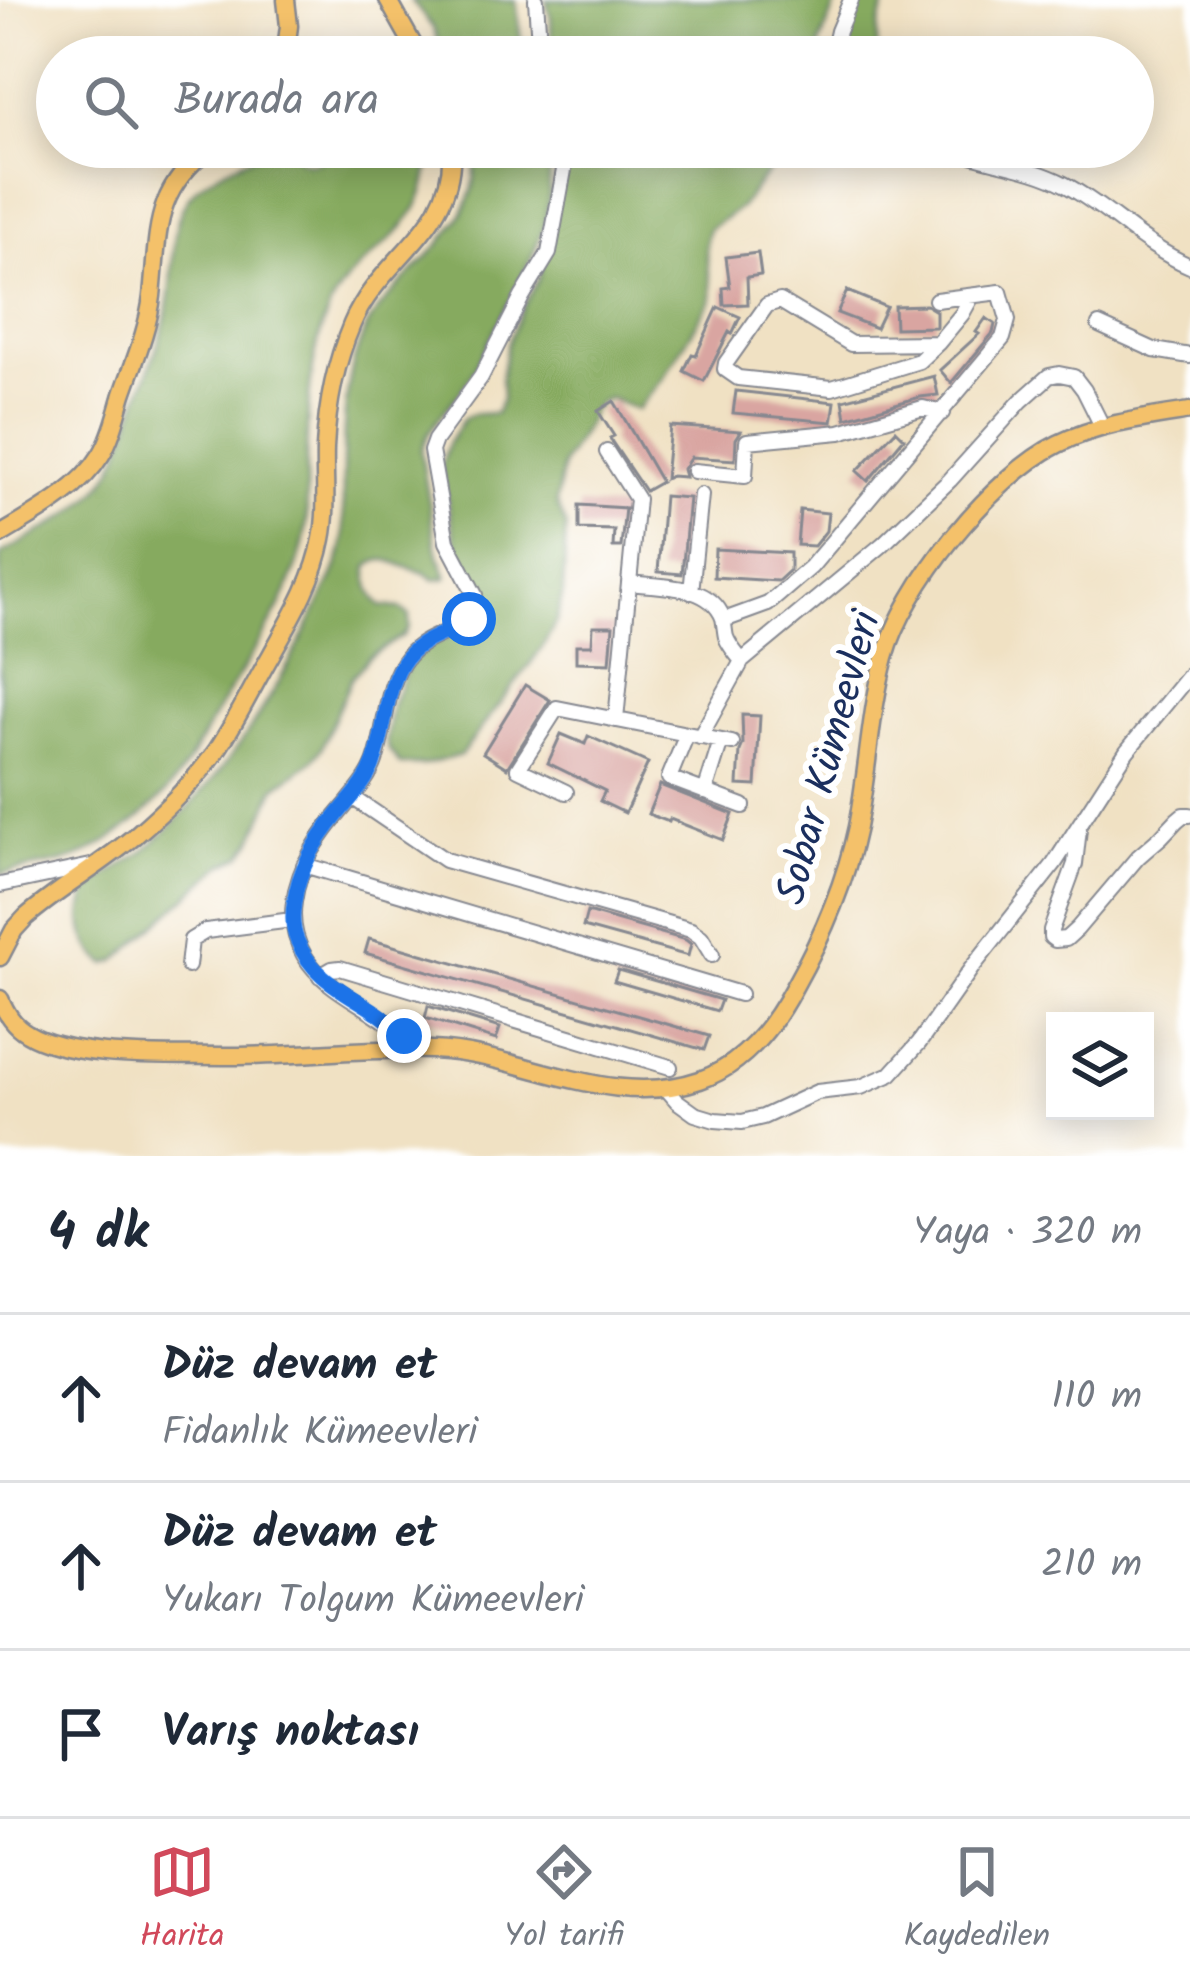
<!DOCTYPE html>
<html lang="tr">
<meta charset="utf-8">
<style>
body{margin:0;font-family:Kalam,sans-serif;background:#f2f2f3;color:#1f2937}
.controls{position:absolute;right:36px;bottom:36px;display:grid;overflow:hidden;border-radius:0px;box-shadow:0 6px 30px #0003}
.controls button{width:108px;height:108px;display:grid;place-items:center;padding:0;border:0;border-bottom:3px solid #e0e1e3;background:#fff;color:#1f2937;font:60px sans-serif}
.stop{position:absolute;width:36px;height:36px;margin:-27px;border:9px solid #1a73e8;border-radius:50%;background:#fff}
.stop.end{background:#1a73e8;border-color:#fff;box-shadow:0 3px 12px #0008}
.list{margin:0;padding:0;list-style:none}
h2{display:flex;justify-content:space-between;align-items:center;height:156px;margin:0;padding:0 48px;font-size:51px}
h2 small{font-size:39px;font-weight:400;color:#747a83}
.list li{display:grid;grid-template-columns:78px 1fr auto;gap:36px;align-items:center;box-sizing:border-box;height:168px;padding:0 48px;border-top:3px solid #e0e1e3}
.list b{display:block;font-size:45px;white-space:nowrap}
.list p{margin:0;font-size:39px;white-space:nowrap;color:#747a83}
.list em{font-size:39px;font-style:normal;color:#747a83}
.icon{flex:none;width:66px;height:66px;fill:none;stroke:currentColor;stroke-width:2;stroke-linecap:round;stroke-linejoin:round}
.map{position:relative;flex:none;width:1190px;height:1156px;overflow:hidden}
.search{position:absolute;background:#fff;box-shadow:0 6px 30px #0003;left:36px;right:36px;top:36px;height:132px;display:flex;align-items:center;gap:30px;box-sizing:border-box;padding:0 42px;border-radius:66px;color:#747a83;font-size:45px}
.sheet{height:660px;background:#fff}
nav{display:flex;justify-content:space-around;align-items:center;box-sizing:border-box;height:168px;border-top:3px solid #e0e1e3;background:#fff;font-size:33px;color:#747a83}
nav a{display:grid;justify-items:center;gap:6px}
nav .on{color:#d1495b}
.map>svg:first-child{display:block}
</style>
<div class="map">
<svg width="1190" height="1156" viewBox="0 0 1190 1156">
<rect width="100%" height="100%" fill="#fff"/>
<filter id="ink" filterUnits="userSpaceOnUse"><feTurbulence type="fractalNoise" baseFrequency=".00833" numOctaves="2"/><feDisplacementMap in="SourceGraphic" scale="24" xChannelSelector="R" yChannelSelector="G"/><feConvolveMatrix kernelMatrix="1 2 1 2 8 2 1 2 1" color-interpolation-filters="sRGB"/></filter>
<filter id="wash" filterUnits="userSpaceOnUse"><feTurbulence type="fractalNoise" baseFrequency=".004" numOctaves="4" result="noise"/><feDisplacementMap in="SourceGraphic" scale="48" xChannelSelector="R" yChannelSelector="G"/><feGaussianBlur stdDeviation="2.7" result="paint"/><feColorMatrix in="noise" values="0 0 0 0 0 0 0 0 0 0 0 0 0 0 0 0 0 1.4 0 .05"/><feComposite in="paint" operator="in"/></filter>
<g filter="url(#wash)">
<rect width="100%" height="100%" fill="#f0e1c3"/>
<path fill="#86aa5e" stroke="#506c5e" stroke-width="3" d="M411,0H516L523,57H444L433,28Z
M546,0H838L820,43L818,57H551V19Z
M860,0H887C880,19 874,37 879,57H843V37Z
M333,147H429C433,244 350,245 325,319C308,366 307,423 306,472C306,490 308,509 306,527C298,592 253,651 220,706C203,735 189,765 167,791C149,812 120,834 96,848C70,865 30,867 0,874V555C35,534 80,515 105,481C121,459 127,431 136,405C148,371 163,336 169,300C175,270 169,228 186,201C205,173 257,150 290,150C306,170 319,166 333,147Z
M471,147H543C565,210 526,269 498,323C486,345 476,369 462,389C447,410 428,426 421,451L436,546L447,578L434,580C424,570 419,572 406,567C391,561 382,555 368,567C367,582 370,594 381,606L400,608L409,615V627L404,635L369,657L351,679L321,749L312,761L275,788L252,842L242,855L221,866L116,961L106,964C81,945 76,917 89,888C110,872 136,860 155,841C223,779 272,701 312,619C323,595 340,569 343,543C345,528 343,512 343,498C343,442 341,378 367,327C396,272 497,219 471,147Z
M562,147H787L740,208L709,229C700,252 714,276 711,300L664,377L637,410L610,398L601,401L592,410L587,424L563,464L556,502L566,526L563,593L556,622L542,648L461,755L424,765H400L389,750L386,741L392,705L409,663L432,644L472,626L480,620L484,612L481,599L458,555L441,467L448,444L464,418L474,414L496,413L502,398L501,378L507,344L522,309L539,278Z"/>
<g id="blocks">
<path fill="#d9a5a1" d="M758,253L761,275L747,277L748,304L724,305L723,288L730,287L726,257Z
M847,291L886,307L876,328L837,313Z
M926,305L936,311V327L895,328L894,306Z
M718,307L740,317L732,334L729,332L704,381L684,371L692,354L696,355Z
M986,318L995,324L993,333L951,383L940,370L979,334L976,332Z
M934,376L938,395L920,397L846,418L843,400Z
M736,391L835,402L832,422L733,413Z
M614,401L661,482L645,491L612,442L610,438L614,436L598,411Z
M670,426L741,431L736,439L735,460L691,457L683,469L685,477L671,476L665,479Z
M896,430L904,438L868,481L857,471Z
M664,496L689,498L682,574L658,572Z
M579,505L625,508L621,547H613L614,530L579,529Z
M800,510L828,513L826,531L814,546L797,545Z
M715,549L790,553V570L778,581L714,577Z
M593,626H613L610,663L576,662V645H592Z
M525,685L550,700L507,768L483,753Z
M742,715L760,716L756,786L738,785L740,751L743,744Z
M561,734L585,744L588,736L648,763L625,813L600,801L605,791L548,763Z
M660,785L733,814L723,840L670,819L669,822L648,814Z
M587,912L686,940L691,944L688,956L583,927Z
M369,939L709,1036L704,1050L365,953Z
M618,970L721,1000L717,1011L614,981Z
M428,1006L500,1028L496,1040L425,1018Z"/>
</g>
</g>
<g filter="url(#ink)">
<use href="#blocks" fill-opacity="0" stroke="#868890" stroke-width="3"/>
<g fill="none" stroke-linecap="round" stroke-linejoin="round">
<g stroke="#868890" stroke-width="18">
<path id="minor" d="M536,0L540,57
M832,57L838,31L851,0
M948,147C986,163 1028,165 1064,184C1109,208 1143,246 1190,266
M1099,325L1154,350L1190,356
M938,343L851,344L780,301L767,305L726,363L725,369L738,378L832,388L919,361L938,343L962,314L972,296
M607,452L637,499L616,720
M694,471L745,476L747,441L840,432L923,408L942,413
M629,583C659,587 710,583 723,618C724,621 725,634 726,637C729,646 736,653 742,661
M691,592L701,495
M724,620L768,604L811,567L1003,338L1008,320L1000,292L936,300
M687,734L669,778L743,806
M700,737L742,661L882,545L950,480L1021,401L1049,376L1059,374L1074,377L1084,390L1103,428
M566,792L518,769L557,708L732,743
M705,792L721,741
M352,797L445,860L691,930L701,937L712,955
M1079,829L1075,864L1051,930V937L1055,940L1066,939L1077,929L1138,857L1161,837L1177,820L1183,815H1190
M304,865L740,994
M0,885L91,866
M188,966L191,940L206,931L292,920
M320,976L332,969L340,968L670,1067
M413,1050C385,1007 330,999 304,955C294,938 291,922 294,902C299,864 320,835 345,806C356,792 369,778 375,761C387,727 384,685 408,656C426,634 458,634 475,611V595L447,542L431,451L435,440L481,377L522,297L549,253L564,170L557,147
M665,1087L677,1101L695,1114L715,1120L742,1122L763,1117L817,1092L861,1087L891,1074L919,1043L971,969L1054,864L1127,751L1190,674"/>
</g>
<g stroke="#868890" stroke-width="21">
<path id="major" d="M388,0L420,57
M285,57L289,26L286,0
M0,535C35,514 79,491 101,455C112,437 117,414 123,394C134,362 148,330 152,296C159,231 152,193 210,147
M0,957L14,930L26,917C61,887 101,865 136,835C164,811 195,781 217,750C237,720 253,686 271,655C292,617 314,582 322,539C328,510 324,478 325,448C327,405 335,364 352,324C380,257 457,229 451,147
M0,999C6,1013 13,1025 27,1033C71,1060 172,1055 224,1056C293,1057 363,1047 432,1050C522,1053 609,1111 700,1080C744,1065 773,1027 794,987C822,937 845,884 857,827C868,771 870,713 885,657C903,587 993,476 1058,444C1098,424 1146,418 1190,411"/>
</g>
<use href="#minor" stroke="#fff" stroke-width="14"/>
<use href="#major" stroke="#f4c16a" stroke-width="16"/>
</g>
</g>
<g fill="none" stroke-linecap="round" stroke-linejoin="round" filter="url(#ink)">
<path stroke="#1a73e8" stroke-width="15" d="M404,1036C371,998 317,991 297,940C292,928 292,917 294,904C298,869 316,841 338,814C351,798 367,782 374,762C387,728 384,686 407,657C423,637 450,634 469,619"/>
</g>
<g text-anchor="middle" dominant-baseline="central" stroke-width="12" stroke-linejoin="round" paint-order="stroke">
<g font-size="42" fill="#1b2f5e" stroke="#fff">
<text transform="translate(830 758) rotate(-75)">Sobar Kümeevleri</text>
</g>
</g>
</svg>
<div class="controls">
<button><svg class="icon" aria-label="layers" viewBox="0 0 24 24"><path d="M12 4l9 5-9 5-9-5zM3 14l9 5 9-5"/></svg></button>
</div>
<div class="stop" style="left:469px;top:619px"></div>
<div class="stop end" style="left:404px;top:1036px"></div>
<div class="search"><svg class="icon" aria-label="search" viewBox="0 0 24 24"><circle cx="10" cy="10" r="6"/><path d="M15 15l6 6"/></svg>Burada ara</div>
</div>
<section class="sheet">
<h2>4 dk<small>Yaya · 320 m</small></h2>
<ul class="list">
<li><svg class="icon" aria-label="ahead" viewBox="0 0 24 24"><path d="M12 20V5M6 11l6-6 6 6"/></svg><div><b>Düz devam et</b><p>Fidanlık Kümeevleri</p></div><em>110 m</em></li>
<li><svg class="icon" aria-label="ahead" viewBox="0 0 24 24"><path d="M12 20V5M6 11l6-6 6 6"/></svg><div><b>Düz devam et</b><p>Yukarı Tolgum Kümeevleri</p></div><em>210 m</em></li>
<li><svg class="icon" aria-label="arrive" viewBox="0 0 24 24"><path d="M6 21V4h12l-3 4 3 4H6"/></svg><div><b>Varış noktası</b></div></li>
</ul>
</section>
<nav>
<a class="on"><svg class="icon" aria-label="map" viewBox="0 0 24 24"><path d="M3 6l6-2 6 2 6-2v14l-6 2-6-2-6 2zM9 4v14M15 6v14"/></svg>Harita</a>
<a><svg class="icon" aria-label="directions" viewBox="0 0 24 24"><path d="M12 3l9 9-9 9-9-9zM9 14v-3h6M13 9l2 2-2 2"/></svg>Yol tarifi</a>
<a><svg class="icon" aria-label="saved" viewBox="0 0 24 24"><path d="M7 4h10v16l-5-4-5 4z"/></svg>Kaydedilen</a>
</nav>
